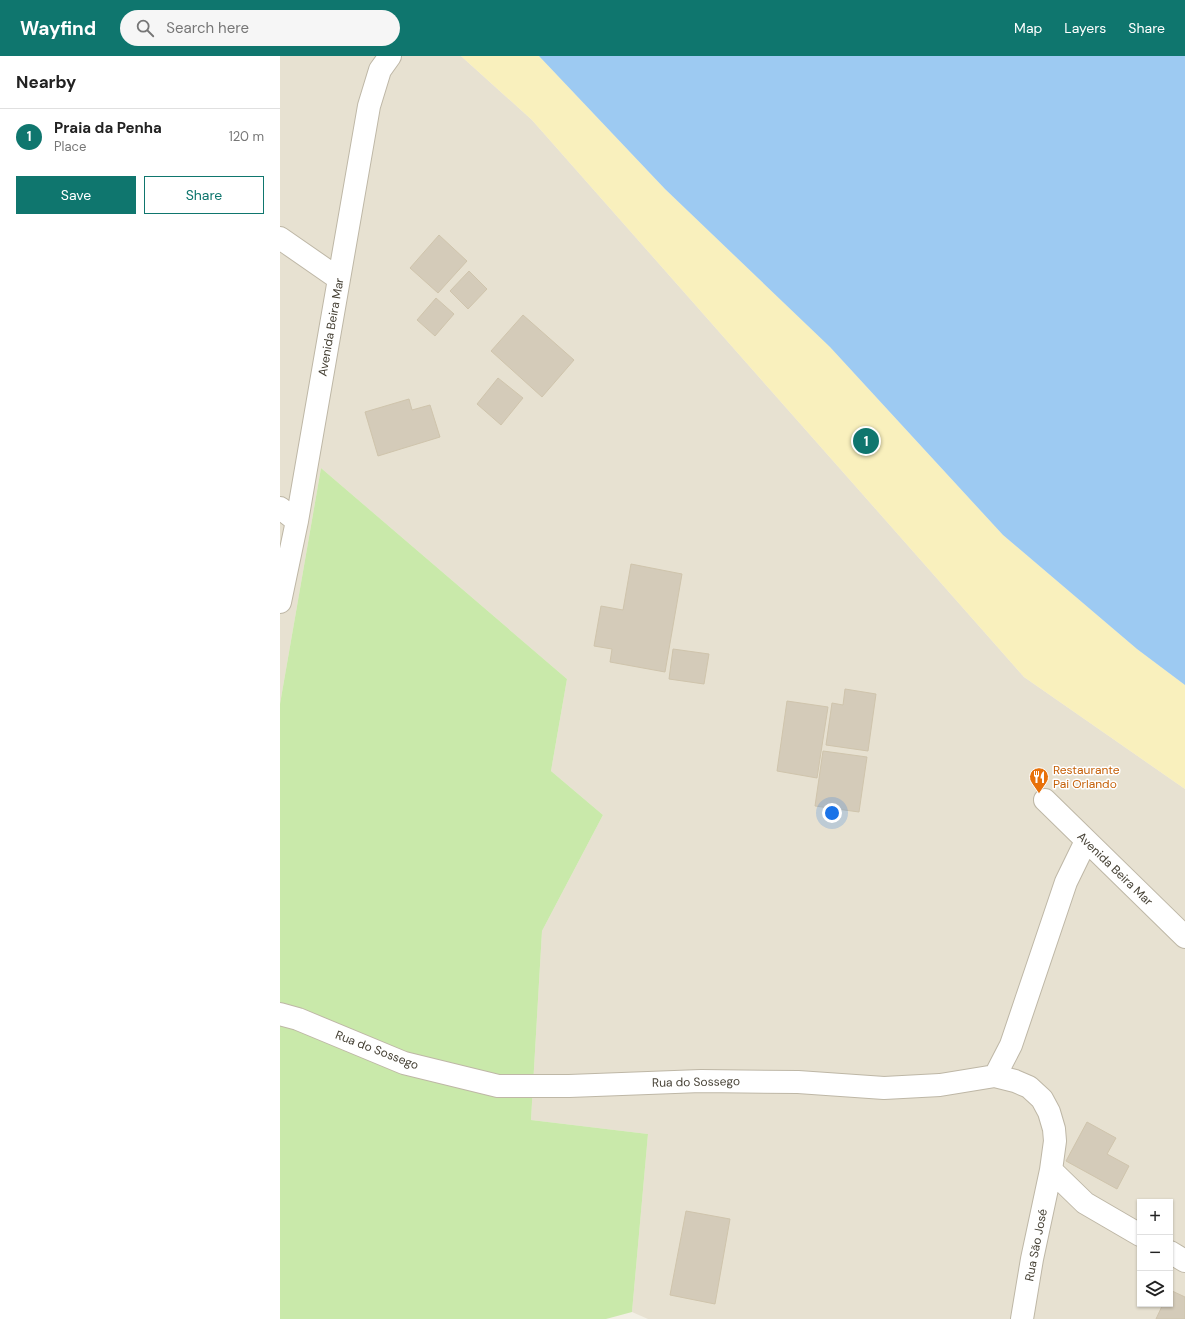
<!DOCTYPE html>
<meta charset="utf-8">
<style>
body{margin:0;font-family:"DM Sans",sans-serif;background:#f6f6f6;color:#222}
.controls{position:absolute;right:12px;bottom:12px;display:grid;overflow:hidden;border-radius:0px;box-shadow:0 1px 3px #0004}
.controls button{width:36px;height:36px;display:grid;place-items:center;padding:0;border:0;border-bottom:1px solid #e0e0e0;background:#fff;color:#222;font:20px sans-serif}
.you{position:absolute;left:552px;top:757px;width:14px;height:14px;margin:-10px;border:3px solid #fff;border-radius:50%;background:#1a73e8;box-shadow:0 0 0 6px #1a73e833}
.badge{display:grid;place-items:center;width:26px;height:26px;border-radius:50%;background:#0f766e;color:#fff;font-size:13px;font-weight:700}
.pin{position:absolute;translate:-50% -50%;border:2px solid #fff;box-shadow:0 1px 4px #0006}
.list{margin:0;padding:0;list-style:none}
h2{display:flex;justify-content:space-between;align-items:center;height:52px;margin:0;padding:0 16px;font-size:17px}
h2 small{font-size:13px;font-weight:400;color:#767676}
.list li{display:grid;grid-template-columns:26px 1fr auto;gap:12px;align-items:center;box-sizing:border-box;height:56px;padding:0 16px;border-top:1px solid #e0e0e0}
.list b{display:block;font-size:15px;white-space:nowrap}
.list p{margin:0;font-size:13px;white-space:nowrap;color:#767676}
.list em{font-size:13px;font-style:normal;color:#767676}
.actions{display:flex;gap:8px;padding:12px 16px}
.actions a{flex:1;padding:9px 0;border:1px solid #0f766e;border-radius:0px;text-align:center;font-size:14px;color:#0f766e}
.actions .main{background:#0f766e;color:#fff}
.icon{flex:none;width:22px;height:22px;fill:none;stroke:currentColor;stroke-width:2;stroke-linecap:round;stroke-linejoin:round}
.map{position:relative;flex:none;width:905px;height:1263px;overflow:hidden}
header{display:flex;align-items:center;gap:24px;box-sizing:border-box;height:56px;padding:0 20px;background:#0f766e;color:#fff}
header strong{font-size:19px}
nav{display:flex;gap:22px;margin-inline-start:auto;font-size:14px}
.search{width:280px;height:36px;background:#f6f6f6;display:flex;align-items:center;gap:10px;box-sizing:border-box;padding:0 14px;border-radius:22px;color:#767676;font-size:15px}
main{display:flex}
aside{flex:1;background:#fff}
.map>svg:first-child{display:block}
</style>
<header>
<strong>Wayfind</strong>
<div class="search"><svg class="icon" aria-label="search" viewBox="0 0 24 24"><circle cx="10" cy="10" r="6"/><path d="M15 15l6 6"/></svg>Search here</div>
<nav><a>Map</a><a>Layers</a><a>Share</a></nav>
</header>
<main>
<aside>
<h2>Nearby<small></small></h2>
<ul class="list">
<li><span class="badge">1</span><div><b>Praia da Penha</b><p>Place</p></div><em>120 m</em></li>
</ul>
<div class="actions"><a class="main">Save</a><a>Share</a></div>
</aside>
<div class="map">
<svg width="905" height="1263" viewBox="0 0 905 1263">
<rect width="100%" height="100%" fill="#f2efe4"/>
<path fill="#e7e1d1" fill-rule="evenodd" d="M0,0H181L252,64L744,621L905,733V1263H368L352,1256L368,1078L251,1064L262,875L323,759L271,715L287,623L41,412L0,648ZM860,1146H890V1248H860Z"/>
<path fill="#c9e9aa" d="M41,412L287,623L271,715L323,759L262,875L251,1064L368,1078L352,1256L326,1263H0V648Z"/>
<path fill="#f9f0bd" d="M181,0H259L385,133L550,291L723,479L857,593L905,629V733L744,621L252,64Z"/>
<path fill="#9dcaf2" d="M259,0H905V629L857,593L723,479L550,291L385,133Z"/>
<path fill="#d4cbb9" stroke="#cfc4ac" d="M159,179L187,205L158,237L130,212Z
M189,215L207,233L188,253L170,235Z
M156,242L174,258L155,280L137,264Z
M243,259L294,304L262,341L211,295Z
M218,322L243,342L221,369L197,348Z
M129,343L132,354L150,349L160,381L98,400L85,356Z
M351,508L402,518L385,616L330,606L332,593L314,590L321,550L343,554Z
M393,593L429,598L424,628L389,623Z
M565,633L596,638L588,695L546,689L552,647L563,649Z
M507,645L548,651L537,722L497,715Z
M543,695L587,701L579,756L535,750Z
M807,1066L836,1082L827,1098L849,1110L837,1133L786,1105Z
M406,1155L450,1163L435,1248L390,1239Z
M890,1234L905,1241V1263H876L883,1248H890Z"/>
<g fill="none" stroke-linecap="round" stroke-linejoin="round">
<g stroke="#beb7a6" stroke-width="24">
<path id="minor" d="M0,182L59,223
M0,452L17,465
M0,546L17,465L89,50L100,14L110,0
M765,744L905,881
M0,958L18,963L124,1007L218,1030H289L421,1025L518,1026L604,1032L660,1029L715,1020L735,1025L749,1031L762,1043L769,1056L774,1073L775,1085L771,1114L752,1203L742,1263
M715,1020L731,989L786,826L806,785
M771,1114L805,1147L860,1179
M890,1196L905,1205"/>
</g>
<use href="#minor" stroke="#fff" stroke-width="22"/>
</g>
<defs>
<g id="restaurant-pin" transform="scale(1)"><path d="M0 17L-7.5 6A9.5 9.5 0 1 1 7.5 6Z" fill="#e8710a" stroke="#fff"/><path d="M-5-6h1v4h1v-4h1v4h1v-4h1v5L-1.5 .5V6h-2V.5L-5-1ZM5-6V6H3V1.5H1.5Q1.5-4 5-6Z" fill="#fff"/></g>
</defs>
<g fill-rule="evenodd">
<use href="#restaurant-pin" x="759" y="721"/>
</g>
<g text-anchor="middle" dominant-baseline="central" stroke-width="3" stroke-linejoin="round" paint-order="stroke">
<g font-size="12" fill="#443f33" stroke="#fff">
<text transform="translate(51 271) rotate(-80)">Avenida Beira Mar</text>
<text transform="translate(835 813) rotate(44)">Avenida Beira Mar</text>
<text transform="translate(97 994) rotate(21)">Rua do Sossego</text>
<text transform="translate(416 1026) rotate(-1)">Rua do Sossego</text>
<text transform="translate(756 1189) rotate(-79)">Rua São José</text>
</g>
<g font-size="12" fill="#c56008" stroke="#fff" text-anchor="start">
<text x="773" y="714">Restaurante<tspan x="773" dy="14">Pai Orlando</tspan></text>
</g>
</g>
</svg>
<div class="controls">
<button>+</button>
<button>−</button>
<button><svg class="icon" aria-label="layers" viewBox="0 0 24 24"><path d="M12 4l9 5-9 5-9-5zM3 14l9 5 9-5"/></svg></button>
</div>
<div class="you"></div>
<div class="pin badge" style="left:586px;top:385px">1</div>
</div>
</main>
